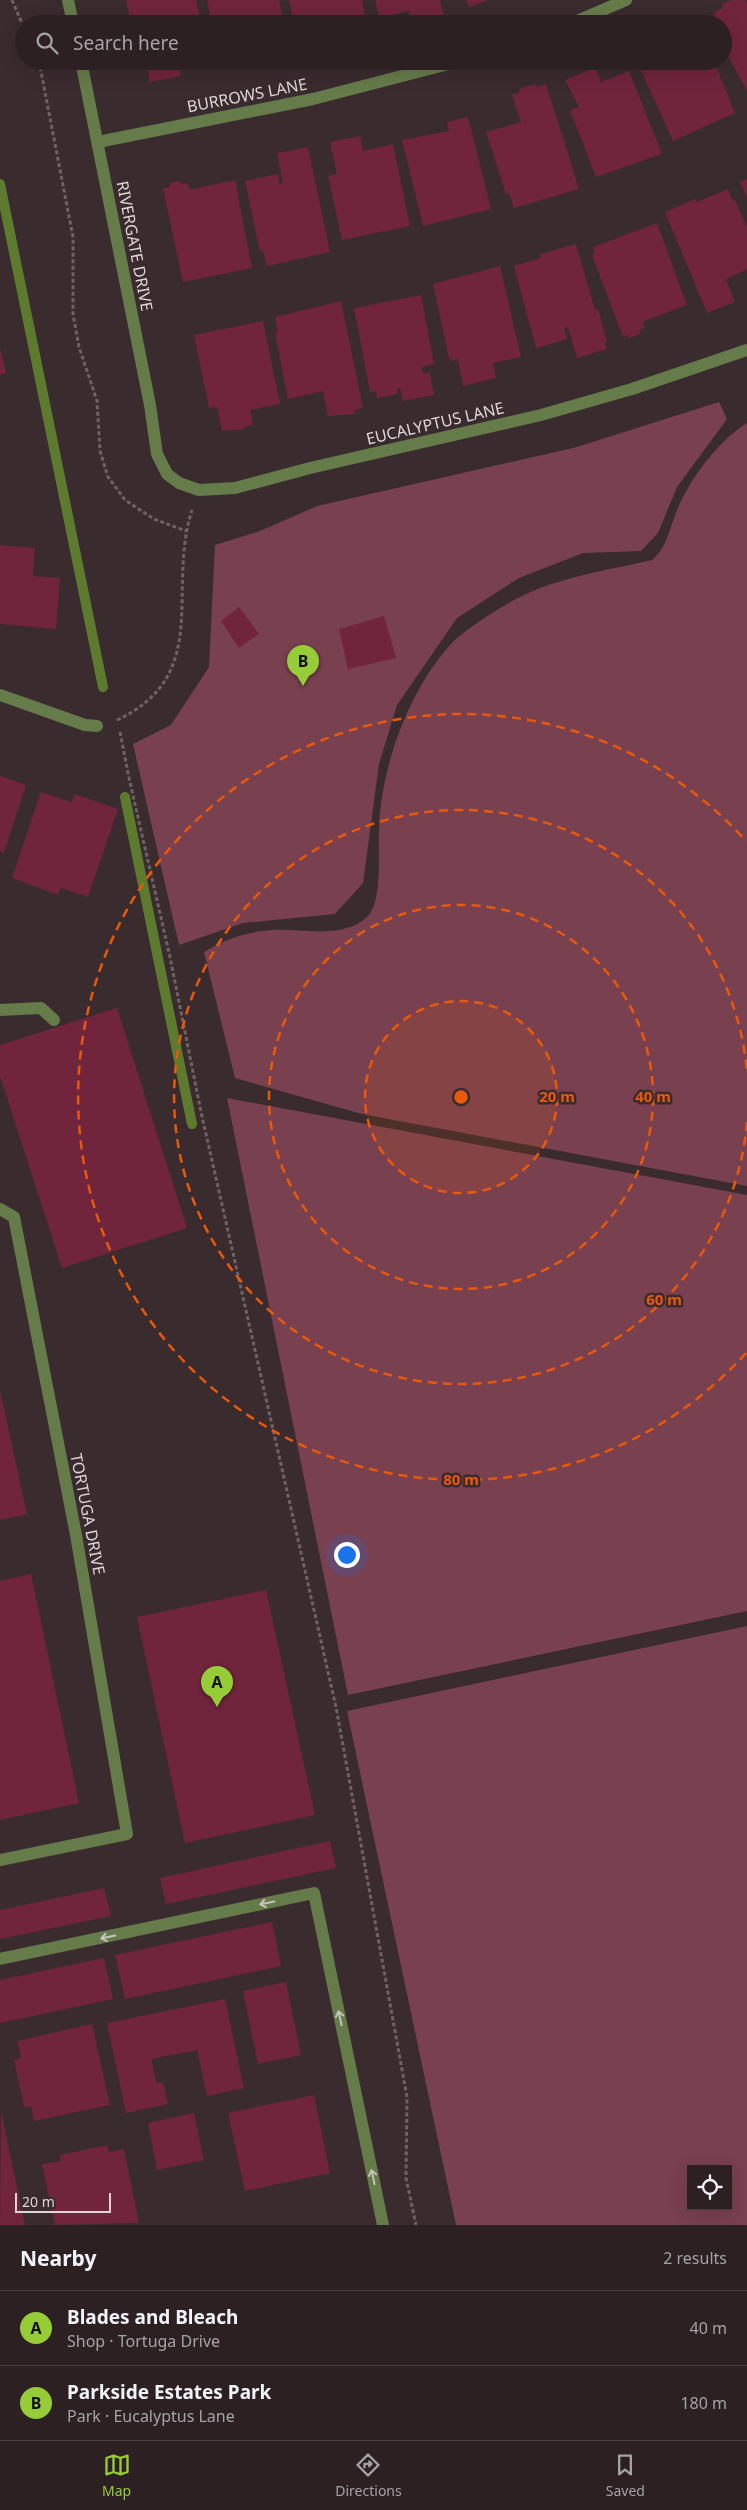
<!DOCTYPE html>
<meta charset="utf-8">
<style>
body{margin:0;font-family:"Noto Sans",sans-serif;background:#34282b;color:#f1f3f6}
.controls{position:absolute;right:15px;bottom:15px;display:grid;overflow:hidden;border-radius:0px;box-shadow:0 5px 20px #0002}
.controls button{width:45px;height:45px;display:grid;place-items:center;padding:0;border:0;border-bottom:1px solid #483e41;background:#2c2023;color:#f1f3f6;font:25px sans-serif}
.scale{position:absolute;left:15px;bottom:12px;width:96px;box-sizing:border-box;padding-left:5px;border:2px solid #dfd5d7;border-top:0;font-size:14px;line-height:18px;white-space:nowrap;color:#dfd5d7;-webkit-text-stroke:4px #3a2b2f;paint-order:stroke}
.you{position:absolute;left:346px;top:1554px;width:18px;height:18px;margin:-12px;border:4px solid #fff;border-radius:50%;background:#1a73e8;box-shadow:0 0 0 8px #1a73e833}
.badge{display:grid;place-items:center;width:32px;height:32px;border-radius:50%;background:#97cc39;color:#111;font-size:16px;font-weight:700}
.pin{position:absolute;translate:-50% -41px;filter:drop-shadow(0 1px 2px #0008)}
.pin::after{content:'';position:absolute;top:26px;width:18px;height:15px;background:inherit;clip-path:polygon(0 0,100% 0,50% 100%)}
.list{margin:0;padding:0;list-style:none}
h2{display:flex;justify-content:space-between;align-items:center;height:65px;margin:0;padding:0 20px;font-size:21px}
h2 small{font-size:16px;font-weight:400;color:#a6a3a6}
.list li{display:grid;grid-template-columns:32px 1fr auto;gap:15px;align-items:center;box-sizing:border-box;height:75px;padding:0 20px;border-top:1px solid #483e41}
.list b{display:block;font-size:19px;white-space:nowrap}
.list p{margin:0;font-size:16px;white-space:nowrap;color:#a6a3a6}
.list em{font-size:16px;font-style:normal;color:#a6a3a6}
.icon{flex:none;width:28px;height:28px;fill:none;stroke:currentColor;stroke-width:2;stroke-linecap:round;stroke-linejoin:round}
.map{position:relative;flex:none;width:747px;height:2225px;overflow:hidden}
.search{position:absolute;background:#2c2023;box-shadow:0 5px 20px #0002;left:15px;right:15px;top:15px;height:55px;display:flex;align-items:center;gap:12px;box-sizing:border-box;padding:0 18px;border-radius:28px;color:#a6a3a6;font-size:19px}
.sheet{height:215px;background:#2c2023}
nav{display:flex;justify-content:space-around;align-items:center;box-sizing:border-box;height:70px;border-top:1px solid #483e41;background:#2c2023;font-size:14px;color:#a6a3a6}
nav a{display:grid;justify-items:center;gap:2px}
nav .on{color:#97cc39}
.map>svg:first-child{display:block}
</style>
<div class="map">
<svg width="747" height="2225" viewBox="0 0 747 2225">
<rect width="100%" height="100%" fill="#3a2b2f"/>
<path fill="#79404f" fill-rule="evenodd" d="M719,402L727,419L677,487L658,533L641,551L583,553L519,578L457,618L397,705L379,764L363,883L335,914L243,923L179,945L133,744L171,725L209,667L215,545L260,531L317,506L577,447Z
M747,423V1186L362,1114L235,1078L204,952C225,939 246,932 271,930C301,928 342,940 367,917C383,902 378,851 379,829C381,767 408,692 450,645C463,631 500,607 518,598C559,577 608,570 652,560C667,548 669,530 676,513C688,481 718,441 747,423Z
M227,1098L747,1195V1611L348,1695Z
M747,1626V2225H456L347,1711ZM691,2169H728V2206H691Z"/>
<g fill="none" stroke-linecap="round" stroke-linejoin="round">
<path stroke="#5d7a2f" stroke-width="10" d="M0,184L103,687
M125,797L192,1124"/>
</g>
<path fill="#70253d" d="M126,0H196L201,24H131Z
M207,0H279L284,24H212Z
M289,0H362L367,24H294Z
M375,0H440L444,17L412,24L409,11L380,18Z
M466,0H488L469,7Z
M731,0H745L747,3V91L723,46L731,41L723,31V24H712L710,20L716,17L713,13L723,8L721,5Z
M146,61H178L181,76L150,82Z
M182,61H206V62L183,67Z
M643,61H714L735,113L673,141L638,64Z
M596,67L601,82L629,71L662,154L596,177L570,110L579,107L565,80Z
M535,84L537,87L546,84L579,189L514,208L509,193L506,194L486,132L521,122L512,95L520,92L519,89Z
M468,117L491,209L423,226L402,140L449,131L447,122Z
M360,136L363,151L393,144L410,226L342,240L328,176L337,174L330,142Z
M308,147L330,252L267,266L263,251L260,252L245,181L278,174L279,184L283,183L277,153Z
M747,179V198L740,182Z
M235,180L252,268L183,282L163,188L170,187L169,183L180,181L181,184L188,183L189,190Z
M728,189L733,201L735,200L747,227V269L726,279L735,302L707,313L665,212L695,199L697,202Z
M657,223L687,305L642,322L645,328L639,330L640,334L629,338L628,335L623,337L592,255L595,254L593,247Z
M576,244L595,310L598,309L607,341L604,342L607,349L577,358L568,327L564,328L567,339L536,348L514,266L541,258L540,254Z
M500,266L521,357L493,363L496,378L463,386L458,359L451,361L449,358L433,284Z
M421,295L434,364L422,367L423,373H430L434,395L403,401L400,388L397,389L398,394L377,398L376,391L370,392L354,308Z
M341,301L363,408L354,410L355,414L328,416L323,391L288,399L275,333L278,332L275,317Z
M263,321L280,404L250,410L253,425L244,427L245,429L222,431L217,407L209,408L194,335Z
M0,348L6,373L0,375Z
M0,545L35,548L33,576L60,578L56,629L0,624Z
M239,607L259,634L239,648L221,621Z
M384,616L396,658L348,669L339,629Z
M0,776L26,785L4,853L0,851Z
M41,792L72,802L74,794L118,809L88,897L61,888L58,895L12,878Z
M117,1008L187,1228L62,1268L0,1076V1045Z
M0,1390L27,1514L0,1520Z
M31,1574L79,1803L0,1820V1581Z
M266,1590L315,1815L185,1843L137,1617Z
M330,1841L336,1868L166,1904L160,1878Z
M104,1888L111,1916L0,1939V1910Z
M272,1922L281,1966L125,1999L115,1955Z
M104,1958L113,1999L0,2023V1980Z
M286,1982L301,2055L258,2064L243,1991Z
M225,1999L244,2088L207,2096L197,2050L151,2059L157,2083L163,2082L168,2104L126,2113L107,2023Z
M92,2024L110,2105L34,2121L31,2106L24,2107L14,2060L21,2058L17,2041Z
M314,2095L330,2173L245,2191L228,2113Z
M1,2112L25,2225H0Z
M194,2113L204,2160L157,2170L148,2123Z
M107,2145L109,2152L124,2149L139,2223L55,2225L42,2164L61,2161L60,2155Z"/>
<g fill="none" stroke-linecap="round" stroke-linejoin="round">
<path stroke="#6f6265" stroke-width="3" stroke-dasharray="4 2.5" stroke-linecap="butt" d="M12,0L24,28
M39,61L73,237V314L79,347L97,401L100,451L108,477L125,500L154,519L186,531
M117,720C213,675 166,590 192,510
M120,732L129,778L170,957L201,1112L336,1707L407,2097L406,2178L416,2225"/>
<path stroke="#667b4a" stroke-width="12" d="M68,0L73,24
M570,24L626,0
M81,61L150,405L157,454L167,474L179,483L199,490L235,488L310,468L541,415L632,389L747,350
M98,142L313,99L460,61
M0,695L85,725L97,726
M0,1010L41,1008L54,1020
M0,1209L14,1217L76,1535L127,1834L0,1860
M0,1959L314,1893L383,2225"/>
</g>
<defs><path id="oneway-shaft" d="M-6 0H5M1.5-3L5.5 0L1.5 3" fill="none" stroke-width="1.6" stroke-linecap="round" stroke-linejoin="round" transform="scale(1.25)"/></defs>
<g stroke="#c7c3bb">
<use href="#oneway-shaft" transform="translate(267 1903) rotate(168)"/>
<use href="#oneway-shaft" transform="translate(108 1937) rotate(168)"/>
<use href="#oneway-shaft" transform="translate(340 2018) rotate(-102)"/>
<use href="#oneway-shaft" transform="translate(373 2177) rotate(-102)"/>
</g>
<circle cx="461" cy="1097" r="96" fill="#e8590c" fill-opacity=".12"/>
<g fill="none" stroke="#e8590c" stroke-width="2.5" stroke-dasharray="9 6">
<circle cx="461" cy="1097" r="96"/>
<circle cx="461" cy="1097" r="192"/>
<path d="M747 1122A287 287 0 1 1 747 1072"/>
<path d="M746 1353A383 383 0 1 1 746 841"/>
</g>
<g text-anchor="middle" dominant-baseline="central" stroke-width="5" stroke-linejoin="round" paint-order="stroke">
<g font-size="16" fill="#dfd5d7" stroke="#3a2b2f">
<text transform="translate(247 95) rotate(-11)">BURROWS LANE</text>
<text transform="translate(135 246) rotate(79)">RIVERGATE DRIVE</text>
<text transform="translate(435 423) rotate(-13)">EUCALYPTUS LANE</text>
<text transform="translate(88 1514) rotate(79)">TORTUGA DRIVE</text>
</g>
</g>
<circle cx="461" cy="1097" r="8" fill="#e8590c" stroke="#3a2b2f" stroke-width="2.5"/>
<g font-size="15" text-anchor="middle" font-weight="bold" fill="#e8590c" stroke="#3a2b2f" stroke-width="5" stroke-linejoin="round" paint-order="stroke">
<text x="557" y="1102">20 m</text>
<text x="653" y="1102">40 m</text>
<text x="664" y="1305">60 m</text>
<text x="461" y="1485">80 m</text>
</g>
</svg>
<div class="controls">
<button><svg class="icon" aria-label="locate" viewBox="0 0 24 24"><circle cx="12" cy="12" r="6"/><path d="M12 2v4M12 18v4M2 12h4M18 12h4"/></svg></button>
</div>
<div class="scale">20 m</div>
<div class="you"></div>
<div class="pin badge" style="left:217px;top:1707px">A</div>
<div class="pin badge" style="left:303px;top:686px">B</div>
<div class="search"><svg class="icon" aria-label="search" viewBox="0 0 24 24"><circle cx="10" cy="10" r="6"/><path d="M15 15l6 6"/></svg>Search here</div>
</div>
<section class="sheet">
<h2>Nearby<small>2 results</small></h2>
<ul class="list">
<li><span class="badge">A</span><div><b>Blades and Bleach</b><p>Shop · Tortuga Drive</p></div><em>40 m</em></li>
<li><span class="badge">B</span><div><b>Parkside Estates Park</b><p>Park · Eucalyptus Lane</p></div><em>180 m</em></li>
</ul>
</section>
<nav>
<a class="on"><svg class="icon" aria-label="map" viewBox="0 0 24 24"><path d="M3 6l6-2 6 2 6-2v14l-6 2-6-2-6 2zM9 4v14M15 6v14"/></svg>Map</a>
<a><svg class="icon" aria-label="directions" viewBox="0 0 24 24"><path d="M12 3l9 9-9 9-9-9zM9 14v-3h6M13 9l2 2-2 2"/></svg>Directions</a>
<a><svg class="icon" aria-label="saved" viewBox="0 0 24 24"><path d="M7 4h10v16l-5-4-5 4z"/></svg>Saved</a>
</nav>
